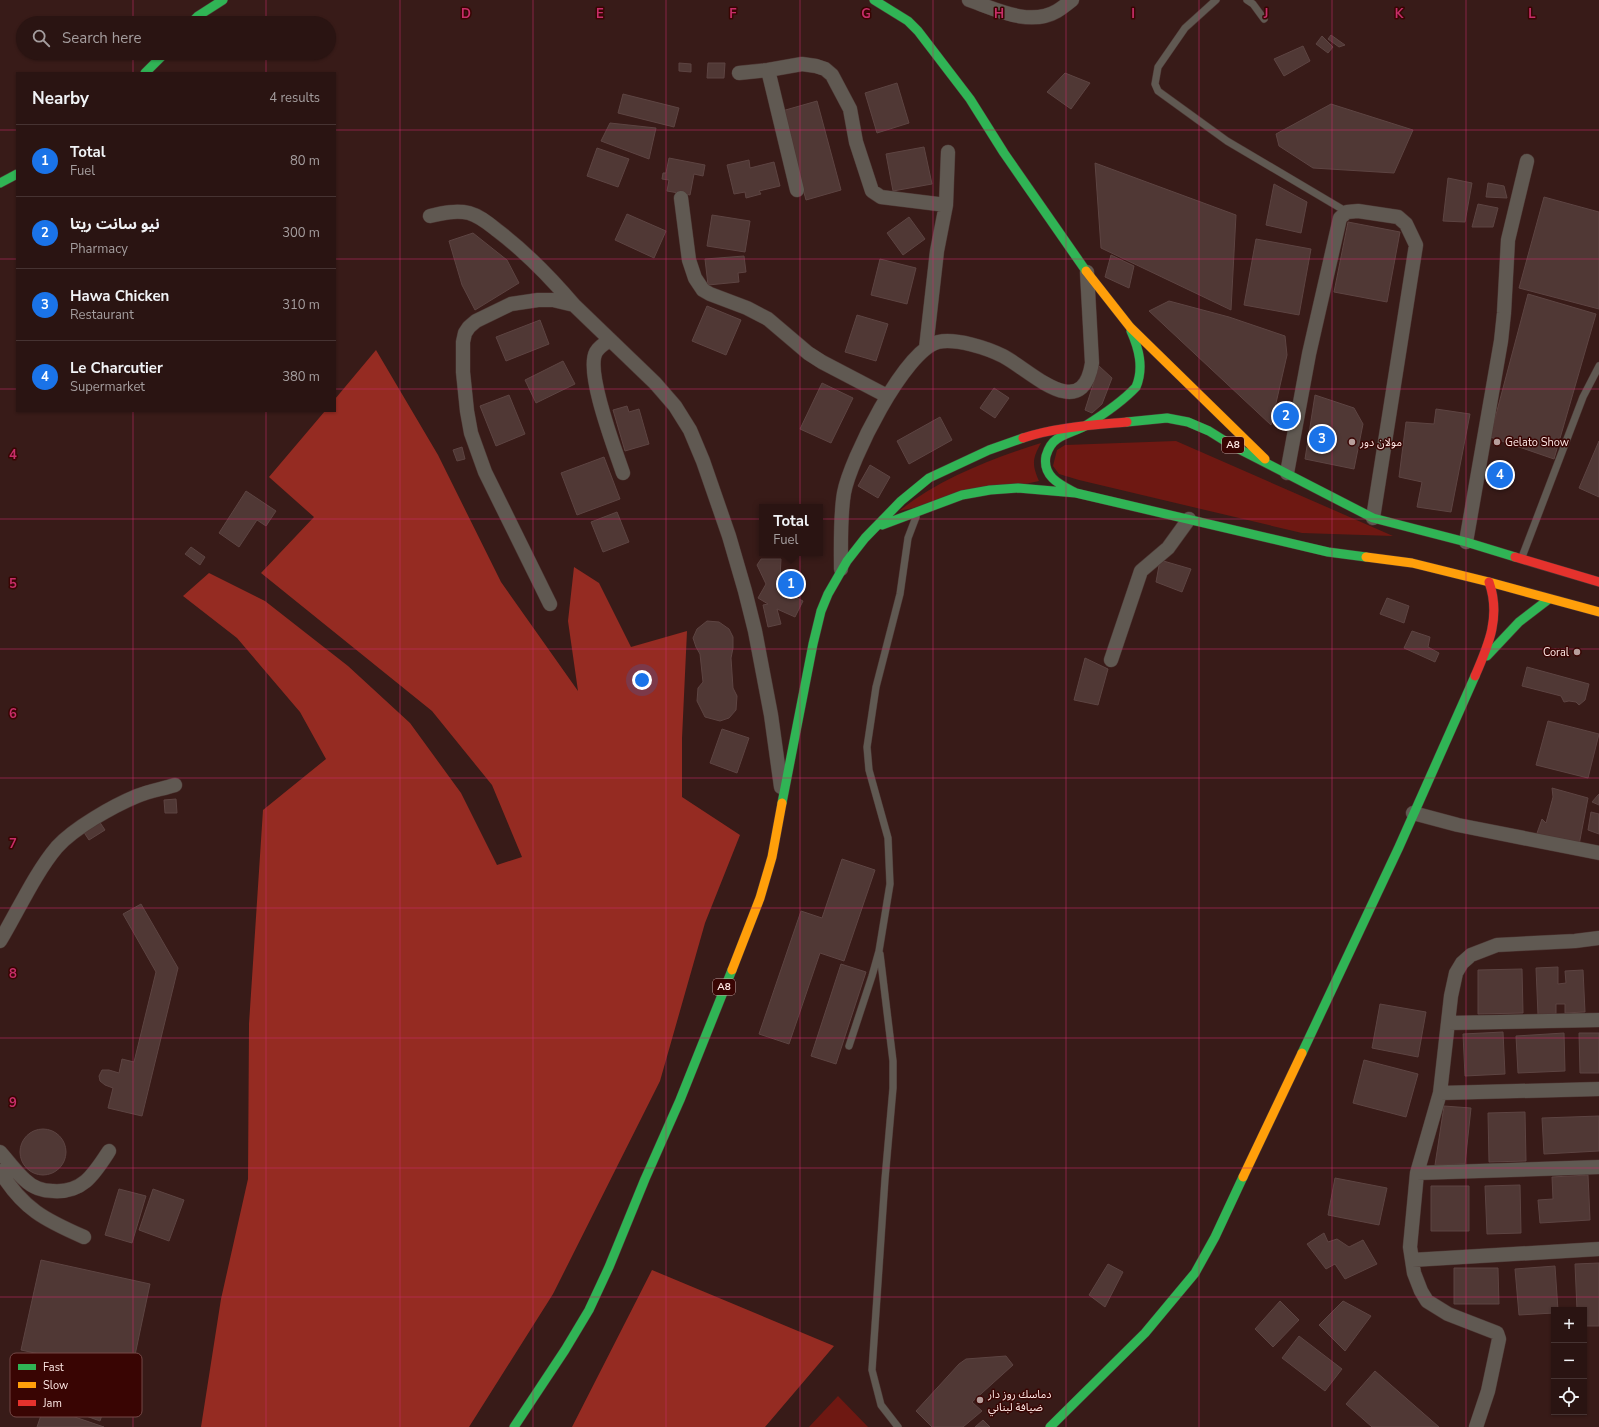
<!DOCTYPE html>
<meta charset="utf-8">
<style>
body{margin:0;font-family:"Nunito Sans","Noto Sans Arabic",sans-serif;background:#321d1b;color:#f1f3f6}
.controls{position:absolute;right:12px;bottom:12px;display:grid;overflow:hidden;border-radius:0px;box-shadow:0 1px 3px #0004}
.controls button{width:36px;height:36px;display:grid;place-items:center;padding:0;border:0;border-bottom:1px solid #463332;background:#2a1412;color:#f1f3f6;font:20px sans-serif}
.you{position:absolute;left:642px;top:680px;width:14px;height:14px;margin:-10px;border:3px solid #fff;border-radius:50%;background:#1a73e8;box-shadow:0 0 0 6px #1a73e833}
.badge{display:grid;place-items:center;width:26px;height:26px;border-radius:50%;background:#1a73e8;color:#fff;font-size:13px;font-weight:700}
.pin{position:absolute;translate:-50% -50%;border:2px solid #fff;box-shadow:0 1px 4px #0006}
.popup{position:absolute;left:759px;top:504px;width:64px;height:52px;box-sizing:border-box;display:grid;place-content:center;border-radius:0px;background:#2a1412;filter:drop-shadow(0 1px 3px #0005);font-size:13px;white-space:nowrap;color:#a59e9f}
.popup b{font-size:15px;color:#f1f3f6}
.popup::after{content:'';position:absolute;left:50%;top:100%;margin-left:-8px;border:8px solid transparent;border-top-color:#2a1412}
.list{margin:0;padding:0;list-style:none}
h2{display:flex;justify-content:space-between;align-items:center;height:52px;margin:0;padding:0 16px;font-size:17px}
h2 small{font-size:13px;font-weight:400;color:#a59e9f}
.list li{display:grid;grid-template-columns:26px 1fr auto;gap:12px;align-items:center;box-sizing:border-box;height:72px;padding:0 16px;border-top:1px solid #463332}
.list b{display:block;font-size:15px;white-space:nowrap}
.list p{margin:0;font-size:13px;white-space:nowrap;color:#a59e9f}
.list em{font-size:13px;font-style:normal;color:#a59e9f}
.icon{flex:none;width:22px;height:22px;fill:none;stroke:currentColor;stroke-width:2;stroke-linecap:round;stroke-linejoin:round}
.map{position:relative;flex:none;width:1599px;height:1427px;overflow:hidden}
.search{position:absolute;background:#2a1412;box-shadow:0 1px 3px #0004;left:16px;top:16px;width:320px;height:44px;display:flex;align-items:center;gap:10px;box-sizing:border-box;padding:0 14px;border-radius:22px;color:#a59e9f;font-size:15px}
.panel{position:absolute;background:#2a1412;box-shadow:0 1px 3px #0004;left:16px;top:72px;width:320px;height:340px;border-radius:0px}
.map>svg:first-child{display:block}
</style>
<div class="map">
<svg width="1599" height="1427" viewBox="0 0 1599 1427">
<rect width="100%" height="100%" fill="#381b18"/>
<path fill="#6e1812" d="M1176,441L1393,536L1302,533L1079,480L1059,474L1053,466L1057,450L1065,445Z
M1041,443C1032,459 1032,465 1039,481L899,511C941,478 991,459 1041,443Z
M838,1396L868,1427H809Z"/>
<path fill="#952b22" d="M376,350L438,455L501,582L578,691L568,621L574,567L599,583L631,647L687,631L682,738V797L740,835L705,923L660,1081L553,1294L469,1427H201L221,1299L248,1179L249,1024L263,810L326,759L300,712L237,638L183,596L209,573L265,601L348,666L410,723L461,793L497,865L522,857L492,785L432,711L261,573L314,517L269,477L325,411H335V399Z
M652,1270L834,1346L765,1427H572Z"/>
<path fill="#503835" stroke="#5d4442" d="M1331,35L1345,45L1339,47L1328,39Z
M1322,36L1333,47L1328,53L1316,44Z
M1303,46L1310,61L1284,76L1274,59Z
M679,63L691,64V72L679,71Z
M708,63H725L724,78H707Z
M1065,73L1090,83L1071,109L1047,92Z
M897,83L909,123L877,133L865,93Z
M623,94L679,108L674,127L618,113Z
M817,101L841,190L806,200L782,111Z
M1331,104L1413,130L1394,173L1313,168L1279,146L1276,134Z
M610,123L656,128L649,159L601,141Z
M924,147L932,184L893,191L886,154Z
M597,148L629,159L618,187L587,176Z
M669,158L705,165L703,176L694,174L690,195L667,191L669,180L662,179L663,173H666Z
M749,160L750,168L774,162L780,186L759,191L761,194L746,198L745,192L734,194L727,165Z
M1095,163L1236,215L1231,310L1101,248Z
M1448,178L1472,183L1465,222L1443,221Z
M1488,183L1504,186L1507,198L1486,197Z
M1274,184L1307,202L1301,233L1266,225Z
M1544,197L1599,212V309L1519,288Z
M1478,204L1498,208L1493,227H1472Z
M627,214L666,231L654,258L615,240Z
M712,215L750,221L745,252L707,246Z
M909,217L925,239L903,255L887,233Z
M1348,222L1400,232L1387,302L1334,292Z
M473,233L507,260L519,283L475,310L462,285L449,241Z
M1256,239L1311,249L1299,315L1244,305Z
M1111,255L1134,266L1129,288L1105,277Z
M744,256L746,272L738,273L739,282L708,285L705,259Z
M880,259L916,268L907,304L871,295Z
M1528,294L1596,314L1554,459L1490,437Z
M1169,301L1229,317L1285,336L1287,355L1271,425L1149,311Z
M707,306L741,320L726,355L692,341Z
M857,315L888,324L876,361L845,352Z
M540,320L549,344L506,361L496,337Z
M563,361L575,384L536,403L525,380Z
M1099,366L1112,378L1102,404L1092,413L1085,410Z
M822,383L853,398L831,443L800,429Z
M994,388L1009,398L995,418L980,408Z
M509,395L525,434L496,446L480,406Z
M1315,395L1354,408L1363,424L1354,469L1305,459Z
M627,406L629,412L639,409L649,444L625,451L613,410Z
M1436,409L1470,414L1451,512L1417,507L1422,482L1399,477L1406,422L1434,424Z
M940,417L952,440L909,464L897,441Z
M1599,441V497L1579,488Z
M462,447L465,459L457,461L453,450Z
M604,457L620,499L577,515L561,473Z
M870,465L890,477L878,498L858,486Z
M246,491L276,511L266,526L257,520L239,547L219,533Z
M617,512L629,542L603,552L591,522Z
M191,547L205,557L200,565L185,554Z
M761,559H781L780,578L789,583L785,592L803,601L795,617L777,609L781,624L768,627L763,605L768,604L758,598L766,584L757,565Z
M1160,560L1191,569L1182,592L1156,582Z
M1387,598L1409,606L1404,623L1380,614Z
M707,621L719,622L729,629L733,637V648L731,658L733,688L737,696L736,710L729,718L720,721L705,717L697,701L698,688L703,682L700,654L696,647L693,638L697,629Z
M1412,631L1430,637L1428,647L1439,653L1435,662L1404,648Z
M1085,658L1108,669L1098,705L1074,700Z
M1527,667L1589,684L1585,700L1579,705L1576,702L1569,701L1564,702L1561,696L1522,686Z
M1548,721L1599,734L1588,778L1536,765Z
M722,729L749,738L737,773L710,763Z
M1552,788L1588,798L1579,845L1536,836L1542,819L1546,823L1553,797Z
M1599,794V805L1592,802L1598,795Z
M176,799L177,813H165L164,800Z
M1591,812L1599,814V834L1588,830Z
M99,821L105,830L89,840L83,831Z
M842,859L875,870L844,961L820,953L789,1044L759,1034L801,911L822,918Z
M141,904L178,968L142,1116L108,1108L113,1088L105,1085L100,1081L99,1076L102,1070H109L119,1073L122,1059L134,1062L156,972L123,914Z
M841,964L866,972L836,1064L811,1056Z
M1558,967V984L1566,983L1565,971L1583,970L1585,1012L1565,1013V1004H1556V1014L1538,1015L1536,968Z
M1522,969L1523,1013L1478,1014V970Z
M1380,1004L1426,1012L1418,1057L1372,1048Z
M1503,1032L1505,1074L1465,1076L1463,1034Z
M1564,1033L1565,1071L1518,1073L1516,1036Z
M1579,1033H1599V1073H1580Z
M1364,1060L1418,1074L1406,1117L1353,1103Z
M1444,1106L1471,1108L1465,1164L1435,1165Z
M1525,1112L1526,1161L1489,1162L1488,1113Z
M1599,1116V1151L1544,1154L1542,1118Z
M20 1152a23 23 0 1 1 46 0a23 23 0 1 1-46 0Z
M1588,1175L1590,1220L1540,1223L1538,1200L1553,1199L1552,1177Z
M1335,1178L1387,1188L1379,1225L1328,1215Z
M1520,1185L1521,1233L1487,1234L1485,1186Z
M1431,1186H1469V1231H1431Z
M119,1189L146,1196L132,1243L105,1235Z
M153,1189L184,1200L169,1241L139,1230Z
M1324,1233L1328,1242L1337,1239L1349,1247L1363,1240L1377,1264L1345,1279L1335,1264L1326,1269L1307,1244Z
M41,1260L150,1284L131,1374L21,1350Z
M1599,1263V1326H1584V1310H1577L1575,1264Z
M1108,1264L1123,1272L1105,1307L1089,1295Z
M1555,1266L1558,1310H1554V1313L1519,1315L1515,1269Z
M1454,1268H1498L1499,1304H1454Z
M1280,1301L1299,1320L1273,1347L1255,1329Z
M1343,1301L1371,1316L1345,1351L1319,1325Z
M1299,1336L1342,1369L1325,1391L1282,1358Z
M1006,1356L1013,1365L972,1402L982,1411L963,1427H932L916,1411L959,1364L966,1359Z
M23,1371L50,1381L44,1397L17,1387Z
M1375,1371L1439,1427H1372L1346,1404Z
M51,1386L73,1394L66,1414L104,1427H37Z
M80,1398L105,1406L100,1421L75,1412Z
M983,1420L990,1427H975Z"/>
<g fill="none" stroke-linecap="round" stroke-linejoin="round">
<g stroke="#4d3633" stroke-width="8">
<path id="lane" d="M1216,0L1185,28L1158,67L1155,84L1158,91L1227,141L1347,212
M1247,0L1253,4L1264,19
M1522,557L1583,397L1599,366
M880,954L893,1061V1088L885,1179L872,1370L881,1405L898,1427
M849,1046L872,976L879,951L890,884L888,838L869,770L867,747L876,687L900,594L908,538L916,517"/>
</g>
<g stroke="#4d3633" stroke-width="15">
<path id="street" d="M969,0C995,9 1030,27 1057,11C1062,8 1067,4 1072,0
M739,73L768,70
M797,190L768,70L802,64L816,66L825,69L832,75L850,109L856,142L872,191L881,197L946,205
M681,198L689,260L695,278L703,290L710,294L747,308L768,319L808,353L822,362L887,396
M430,216C443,213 456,210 469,213C480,216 489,224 498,231C527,253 550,277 574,305
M610,340C605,343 599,347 596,352C585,372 615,449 623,473
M926,348L937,251L946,205L948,152
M1287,473L1309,354L1340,218L1347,212L1358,211L1398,217L1406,224L1416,245L1373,518
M1466,542L1501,341L1504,313L1508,240L1527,161
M841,569C841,546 840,516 844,493C850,460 904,351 938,342C956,338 987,348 1003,356C1030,370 1082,425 1092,363L1087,272
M550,604L485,472L471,433L467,411L463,372V342L465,333L469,327L476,321L511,304L538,300H553L574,305L655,383L675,406L690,430L703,461L729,536L745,591L755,631L771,715L781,787
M1111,660L1141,571L1168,548L1189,519
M1413,813L1458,825L1599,853
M0,941C18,911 35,873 57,847C74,828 113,806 137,796C149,791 162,789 175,785
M1448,1023L1599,1020
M1440,1093L1599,1089
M0,1152C8,1161 16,1172 25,1180C32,1187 43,1191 53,1191C83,1193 94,1174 109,1151
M0,1171C23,1209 45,1220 84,1237
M1417,1173L1599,1167
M1412,1260L1599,1249
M1476,1427L1488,1391L1499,1339L1497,1333L1448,1314L1427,1301L1421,1291L1414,1273L1410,1247L1417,1173L1440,1093L1451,996L1456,973L1462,963L1471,955L1497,945L1575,941L1599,938"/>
</g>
<g stroke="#4d3633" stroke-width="10">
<path id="fast" d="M874,0L908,21L918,31L970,99L1004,153L1086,271
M191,23L198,16L223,0
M145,73L165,53
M0,183L17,174
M1127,422L1167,418L1188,422L1209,431L1233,446L1373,518L1466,542L1515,557
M1076,493C1061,485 1042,477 1046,456C1048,449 1051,443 1057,439C1066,433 1076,431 1085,426C1101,416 1123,401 1136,387C1144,368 1139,349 1131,331
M882,525L962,495L990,490L1018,488L1076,493L1328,552L1366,557
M1487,656L1519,622L1549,599
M782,803L813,644L821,611L828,594L847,561L865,538L901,501L929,478L989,450L1023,438
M1302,1053L1399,847L1475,676
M514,1427L565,1350L589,1310L609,1267L645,1179L680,1100L732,970
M1050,1427L1145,1333L1195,1273L1215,1237L1243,1177"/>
</g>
<g stroke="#4d3633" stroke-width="10">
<path id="slow" d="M1086,271L1130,327L1265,459
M1366,557L1412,563L1489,582L1599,612
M732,970L760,898L772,857L782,803
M1243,1177L1302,1053"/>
</g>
<g stroke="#4d3633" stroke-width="10">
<path id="jam" d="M1023,438C1056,427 1093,425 1127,422
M1515,557L1599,582
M1475,676C1489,644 1501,616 1489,582"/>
</g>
<use href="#lane" stroke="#605952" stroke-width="7"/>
<use href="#street" stroke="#605952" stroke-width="14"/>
<use href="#fast" stroke="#30b455" stroke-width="9"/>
<use href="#slow" stroke="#ff9f0a" stroke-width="9"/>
<use href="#jam" stroke="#e5322d" stroke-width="9"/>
</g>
<path fill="none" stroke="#c82d69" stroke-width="1" stroke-opacity="0.55" d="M133,0V23M266,0V23M400,0V1427M533,0V1427M666,0V1427M800,0V1427M933,0V1427M1066,0V1427M1199,0V1427M1332,0V1427M1466,0V1427M133,53V73M266,53V73M0,130H17M335,130H1599M0,259H17M335,259H1599M0,389H17M335,389H1599M133,411V1427M266,411V1427M0,519H1599M0,649H1599M0,778H1599M0,908H1599M0,1038H1599M0,1168H1599M0,1297H1599"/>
<g fill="#b79f9c" stroke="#390503" stroke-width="1.5">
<circle cx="1352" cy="442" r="4"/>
<circle cx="1497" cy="442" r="4"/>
<circle cx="1577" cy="652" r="4"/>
<circle cx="980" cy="1400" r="4"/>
</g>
<g text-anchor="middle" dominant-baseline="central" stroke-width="3" stroke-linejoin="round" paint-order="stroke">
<g fill="#390503" stroke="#c2a2a0" stroke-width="1">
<rect x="1222" y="437" width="22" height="16" rx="3"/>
<rect x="713" y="979" width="22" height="16" rx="3"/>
</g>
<g font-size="10" font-weight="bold" fill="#fce6e3">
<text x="1233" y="445">A8</text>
<text x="724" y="987">A8</text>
</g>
<g font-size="11" fill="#fce6e3" stroke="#390503" text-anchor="start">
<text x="1360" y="442">مولان دور</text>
<text x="1505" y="442">Gelato Show</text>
<text x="1569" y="652" text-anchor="end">Coral</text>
<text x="988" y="1394">دماسك روز دار<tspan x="988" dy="13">ضيافة لبناني</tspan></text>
</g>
</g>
<rect x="10" y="1353" width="132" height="64" rx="6" fill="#390503" stroke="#744846" stroke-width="1"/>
<rect x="18" y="1364" width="18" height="6" fill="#30b455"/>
<rect x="18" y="1382" width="18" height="6" fill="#ff9f0a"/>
<rect x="18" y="1400" width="18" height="6" fill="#e5322d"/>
<g font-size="11" fill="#fce6e3">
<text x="43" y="1371">Fast</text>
<text x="43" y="1389">Slow</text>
<text x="43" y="1407">Jam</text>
</g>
<g font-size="13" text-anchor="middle" font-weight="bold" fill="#c82d69" stroke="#390503" stroke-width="3" stroke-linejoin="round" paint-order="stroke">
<text x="466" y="18">D</text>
<text x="600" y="18">E</text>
<text x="733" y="18">F</text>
<text x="866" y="18">G</text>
<text x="999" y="18">H</text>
<text x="1133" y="18">I</text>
<text x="1266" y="18">J</text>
<text x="1399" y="18">K</text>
<text x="1532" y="18">L</text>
<text x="13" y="459">4</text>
<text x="13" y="588">5</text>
<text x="13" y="718">6</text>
<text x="13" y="848">7</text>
<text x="13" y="978">8</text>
<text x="13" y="1107">9</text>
</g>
</svg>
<div class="controls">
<button>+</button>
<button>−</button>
<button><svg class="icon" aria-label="locate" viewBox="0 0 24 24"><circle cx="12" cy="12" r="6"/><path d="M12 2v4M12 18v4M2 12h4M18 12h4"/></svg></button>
</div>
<div class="you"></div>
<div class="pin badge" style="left:791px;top:584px">1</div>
<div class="popup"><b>Total</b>Fuel</div>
<div class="pin badge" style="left:1286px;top:416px">2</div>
<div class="pin badge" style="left:1322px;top:439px">3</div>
<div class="pin badge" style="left:1500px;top:475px">4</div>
<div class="search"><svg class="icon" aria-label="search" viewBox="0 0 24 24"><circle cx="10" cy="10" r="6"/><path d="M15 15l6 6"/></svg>Search here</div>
<section class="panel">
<h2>Nearby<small>4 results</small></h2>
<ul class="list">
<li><span class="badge">1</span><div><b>Total</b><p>Fuel</p></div><em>80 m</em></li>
<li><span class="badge">2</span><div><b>نيو سانت ريتا</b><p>Pharmacy</p></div><em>300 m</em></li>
<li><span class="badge">3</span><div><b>Hawa Chicken</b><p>Restaurant</p></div><em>310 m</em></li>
<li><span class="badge">4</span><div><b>Le Charcutier</b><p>Supermarket</p></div><em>380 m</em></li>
</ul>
</section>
</div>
